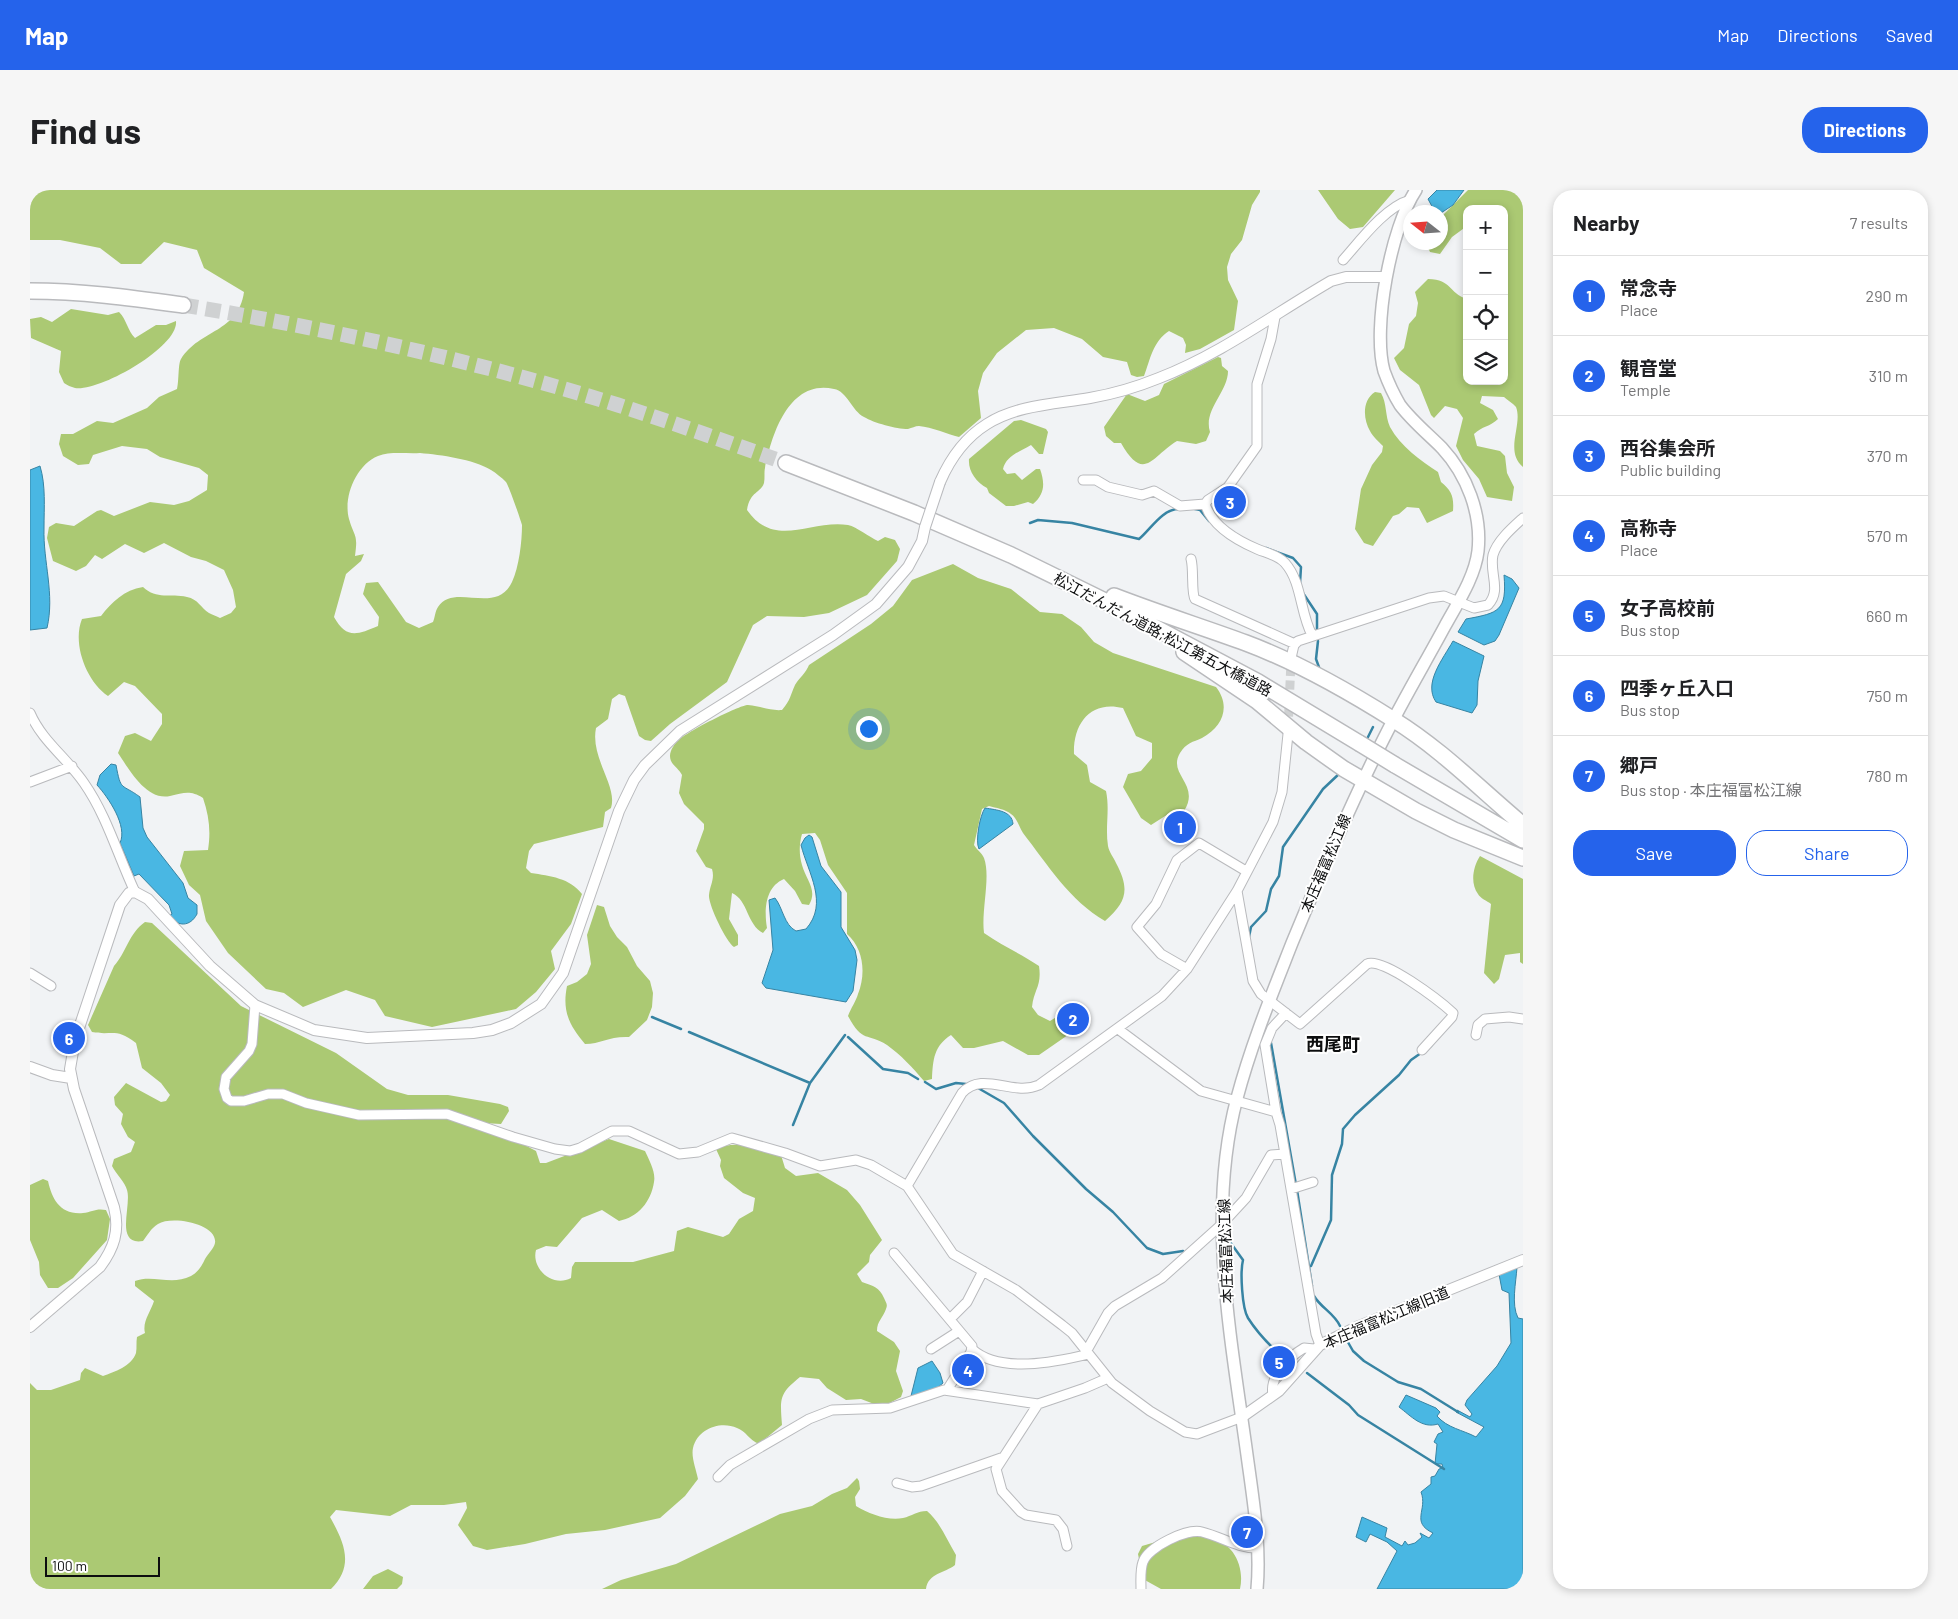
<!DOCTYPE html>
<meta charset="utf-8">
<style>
body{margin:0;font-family:Barlow,"Noto Sans JP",sans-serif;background:#f6f6f6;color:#202124}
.controls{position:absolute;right:15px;top:15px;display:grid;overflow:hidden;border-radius:10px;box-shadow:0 2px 8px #0003}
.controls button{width:45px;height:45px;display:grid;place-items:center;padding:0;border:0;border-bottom:1px solid #e0e0e0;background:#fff;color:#202124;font:25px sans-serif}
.compass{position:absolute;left:1373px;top:15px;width:45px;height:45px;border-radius:50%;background:#fff;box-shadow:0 2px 8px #0003;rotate:287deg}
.scale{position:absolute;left:15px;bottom:12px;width:115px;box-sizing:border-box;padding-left:5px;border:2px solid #0d0e0f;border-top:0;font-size:14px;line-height:18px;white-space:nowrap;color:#0d0e0f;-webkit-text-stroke:4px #fff;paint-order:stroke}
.you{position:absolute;left:838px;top:538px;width:18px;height:18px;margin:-12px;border:4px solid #fff;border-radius:50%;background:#1a73e8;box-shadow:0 0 0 8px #1a73e833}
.badge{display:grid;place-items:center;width:32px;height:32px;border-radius:50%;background:#2563eb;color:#fff;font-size:16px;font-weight:700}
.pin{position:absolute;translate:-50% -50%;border:2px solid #fff;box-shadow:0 1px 5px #0006}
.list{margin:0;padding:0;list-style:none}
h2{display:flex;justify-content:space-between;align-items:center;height:65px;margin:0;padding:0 20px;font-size:21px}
h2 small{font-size:16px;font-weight:400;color:#757577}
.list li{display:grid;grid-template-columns:32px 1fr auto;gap:15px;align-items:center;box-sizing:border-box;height:80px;padding:0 20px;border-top:1px solid #e0e0e0}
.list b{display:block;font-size:19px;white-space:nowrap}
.list p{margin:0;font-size:16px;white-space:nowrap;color:#757577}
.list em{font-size:16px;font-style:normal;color:#757577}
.actions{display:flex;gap:10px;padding:15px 20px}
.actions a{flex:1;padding:11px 0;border:1px solid #2563eb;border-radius:20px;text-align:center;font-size:18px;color:#2563eb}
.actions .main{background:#2563eb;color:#fff}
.icon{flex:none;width:28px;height:28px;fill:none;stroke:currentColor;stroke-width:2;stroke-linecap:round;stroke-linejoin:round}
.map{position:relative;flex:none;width:1493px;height:1399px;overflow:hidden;border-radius:20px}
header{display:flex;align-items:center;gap:30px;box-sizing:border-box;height:70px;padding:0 25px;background:#2563eb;color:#fff}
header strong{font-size:24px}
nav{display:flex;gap:28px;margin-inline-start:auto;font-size:18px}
.intro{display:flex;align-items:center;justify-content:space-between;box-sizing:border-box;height:120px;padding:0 30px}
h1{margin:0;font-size:35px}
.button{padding:12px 22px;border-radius:20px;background:#2563eb;color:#fff;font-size:18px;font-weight:700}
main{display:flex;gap:30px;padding:0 30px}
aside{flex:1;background:#fff;border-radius:20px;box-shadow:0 2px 8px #0003}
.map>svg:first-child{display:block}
</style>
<header>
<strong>Map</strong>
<nav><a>Map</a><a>Directions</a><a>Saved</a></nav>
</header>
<div class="intro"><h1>Find us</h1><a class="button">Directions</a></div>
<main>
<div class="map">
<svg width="1493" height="1399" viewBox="0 0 1493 1399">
<rect width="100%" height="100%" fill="#f1f3f5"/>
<path fill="#abc973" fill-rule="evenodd" d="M0,0H1230V2L1222,15L1212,50L1201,64L1197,77L1198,90L1208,111L1204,140L1170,159L1155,163L1156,155L1153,148L1139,141C1123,151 1120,170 1114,186L1107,187L1101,185L1097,172L1073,167L1052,149L1024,138L996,140L967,163L953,183L948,201L951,228L929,247C917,244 902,237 889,236C885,236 882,238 878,239C866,239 844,233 834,227C822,221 817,201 804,199C759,189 742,244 735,278C734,282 735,288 734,293C731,303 720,301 717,320C745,360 781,329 818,335C827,337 839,347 848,351L855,347L865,350L870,359L867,371L837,405L799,423L774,427L737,426L723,435L697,492L640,534L621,551L615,550L609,546L595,506L589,504L582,509L578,529L566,538C560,568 588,596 581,618L575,622L573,637L504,654L499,661L496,678L501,683C520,686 540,688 552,704L541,734L521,761L525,779L506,802L486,819L402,837L355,826L345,810L316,800L273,817L254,803L236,799L198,763L176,731L170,705L159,695L150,676L154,661L178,660C181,641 179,626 173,608C160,600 154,603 140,606C116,611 99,579 88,563L95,546L105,543L121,551L132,534V524L105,496L94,492L78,506C56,491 42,453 52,429L71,426C82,412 94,400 113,397C127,410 140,403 157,407C168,409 171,418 179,423C182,425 187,426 190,428L201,423L206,417L203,400L194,380L176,371L161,367L134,353L114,363L95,354L72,369L65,365L56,376L46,381L23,371L17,348L19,337L26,333L44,336L67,321L71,320L84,326L120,312L144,315L159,311L177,300L178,285L169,278L130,267L117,259L92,256L63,265L59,274L48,275L33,266L29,254L31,244H43L67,231L83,233L117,218L129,207L147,199C149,192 148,173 151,169C170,139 208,143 214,102L174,78L167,60L134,52L111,74H91L70,58L30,50H0ZM390,263C411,265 443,269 461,280C466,283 472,288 476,292C479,296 491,331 492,335C492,352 489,377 482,392C466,426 424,392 408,417C405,421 405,428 403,432L389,438L376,432L348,392L336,393L333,404L349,427L348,436C327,445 316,449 304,427L316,384L331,371L334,364L325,366C328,343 325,349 319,329C313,307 326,275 348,266C360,261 377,264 390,263Z
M1288,0H1365L1333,37L1320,39L1308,29Z
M1438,0H1493V277C1474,261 1493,235 1486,217C1483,213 1477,210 1474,207L1452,206L1450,213L1463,220L1468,229C1460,237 1452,236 1444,244L1447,256L1470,261L1475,266L1477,283L1484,297L1482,311L1457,307L1449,289L1433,270L1426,256L1433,228L1427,219L1415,216L1404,228L1401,225L1389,195L1370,180L1364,168L1374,158L1379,134L1386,126L1388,113L1385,102L1398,89C1423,90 1417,102 1437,109V191H1474V105L1478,81L1474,71V19H1437V36L1422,47L1410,64L1400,62L1396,53L1410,52L1411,27Z
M41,119L78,125L89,122C97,130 97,140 105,148L126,135H136L146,131C149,157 69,202 45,198C41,197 37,195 34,193L29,182L31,161L1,148L0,129L11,127L22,132Z
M1188,167L1191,168L1192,176L1198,181C1198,202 1173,220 1180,242L1176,251L1166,254L1147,251C1121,267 1114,293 1091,253H1084L1076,246L1074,237L1097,204L1115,211L1129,205L1134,194Z
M1345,202L1351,203C1357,213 1355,226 1360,237C1371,257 1390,270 1408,282L1411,292C1422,301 1424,307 1423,321L1397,333L1389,318L1377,317L1369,324L1363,326L1343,356L1334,353L1325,339L1331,299L1342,275L1352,262L1353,256C1349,252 1343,247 1340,241C1333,229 1332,210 1345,202Z
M991,230L1016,239L1018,242L1013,264H1009L1001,255C989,262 976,266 973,279L977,284L985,283L992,290L1006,279H1010C1015,293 1015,304 1003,314L998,312L984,316H976L959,303L957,298C946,292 938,281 939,269L984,231Z
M923,374L948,388L981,399L1010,422L1032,424L1051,437L1064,452L1083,463L1186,497C1201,516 1193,537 1172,548C1163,552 1156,553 1150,563C1137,585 1171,594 1154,621H1143L1121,635L1111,628L1093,597L1098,584L1111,581L1122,568V553L1106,546L1093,518C1061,510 1043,533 1044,564L1057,575L1060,592L1076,601C1080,620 1075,637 1078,656C1079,662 1084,668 1086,673C1100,699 1097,712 1075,731C1040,711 1017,674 993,643C989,637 987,628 981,624C975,619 966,618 959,616L952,619L944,655C947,660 952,663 954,668C961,687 951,720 954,743C972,756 992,764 1009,776C1012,796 1004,799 1002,817L1008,825L1020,831L1041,818L1050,820L1052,826L1048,838L1009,865H998L973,851L944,858H933L921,845C904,856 903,869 902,889L894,891C883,878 871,865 857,855C837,842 833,854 818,826C821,818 826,811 828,804C836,784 834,759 817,744V703L798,675L790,650L785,643L772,644C769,654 769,665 772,675C776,690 788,700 779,715L772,714L765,701L754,689C735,697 734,720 737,738L733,743C717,735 718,710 702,703L699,729L708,745V755L704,757C696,752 678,714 679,705C680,695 685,689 682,679L676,677L666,661L674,639V634L654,614L649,603L652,585C649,578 640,575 640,566C640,560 645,553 649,550C655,543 709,515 718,515C730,516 740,521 752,520C761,509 760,506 765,495C769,488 776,483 779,475L841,434L863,416L882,390Z
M1450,666L1493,689V774L1490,772V763L1475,765L1469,789L1464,794L1454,783L1461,714C1457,711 1450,708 1448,704C1440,693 1443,677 1450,666Z
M567,715L574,717L580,736L587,747L597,757L607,776L620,791L623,803L622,817L617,830L599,847C579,846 571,854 555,854C539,835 532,821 537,796L547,792L557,784L561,774L557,745Z
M115,732L122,733L211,816L306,863L357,899L378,905H418L470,914L478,917L479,921L471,934L453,933L506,961L510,973H516L579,949L615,961C619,970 626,982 624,992C621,1012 608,1027 589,1031L572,1020L552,1028L527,1057L516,1056L506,1060C501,1079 523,1098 541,1088L542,1077L545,1072H603L644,1061L647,1041L658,1037L693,1047L699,1044L709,1029L723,1021L725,1008L713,1003L694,988L690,976L691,970L686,959C707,949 730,959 751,965L755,978L766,986L788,983L817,1000L830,1015L852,1050L840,1065L839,1072L827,1084L832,1092C844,1096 849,1097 854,1108C856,1113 858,1114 856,1119C853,1128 847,1131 847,1141L864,1152L870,1161L866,1181L873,1201L871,1207L852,1217L831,1209L816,1210L797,1198L789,1189L770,1187C749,1204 750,1208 752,1235L729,1254C719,1250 716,1241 707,1238C691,1231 668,1238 663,1258C661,1267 666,1279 668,1289L655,1306L630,1328L575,1340L536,1344L495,1354L457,1360L443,1356L428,1335L437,1318L436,1312L414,1315H381L360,1326L306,1320L300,1327C314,1352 325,1376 301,1399H0V1193L7,1200H21L50,1190L51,1183L55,1178L73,1186C84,1182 102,1176 106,1163C107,1158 106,1152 107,1147L115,1143C112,1132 121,1121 124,1111L105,1096V1091C123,1084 141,1096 161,1086C167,1083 172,1076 175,1069C178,1064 184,1058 185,1053C188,1034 142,1025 128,1034C121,1038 117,1046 113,1051C84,1056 102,1015 97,1000C95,992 86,984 82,976L84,969L101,962L105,952L98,947L91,934L93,924L85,915L84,907L96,893L131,912L136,911L140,905L131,893L112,878L106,853C85,837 83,846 62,842L58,835L84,776C96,763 99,743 115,732Z
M13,989L18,991C22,1009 30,1025 53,1023C62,1022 66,1018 76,1020L80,1029L77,1050L43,1088L28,1098H18L10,1085L9,1072L0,1050V995Z
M827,1288L829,1291L830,1299L825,1307L826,1316C839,1324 858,1331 873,1328C882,1326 887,1321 897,1321C910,1332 917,1350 926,1365L925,1375C915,1383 898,1383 896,1399H572L591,1390L646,1374L750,1324L782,1316L802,1304L817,1298Z
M1146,1346C1157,1346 1168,1345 1179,1347C1203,1352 1215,1376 1210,1399H1131L1113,1389L1108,1364L1112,1356Z
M358,1379L373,1387L372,1394L367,1399H333L343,1386Z"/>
<path fill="#49b7e3" stroke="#3784a3" d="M1407,0H1434L1423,15L1411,23L1405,22L1398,9Z
M10,276C16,296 14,317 14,338C13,372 25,404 17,438L0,440V280Z
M1474,385L1482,389L1489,398L1469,445L1465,451L1454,455L1428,442L1436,429C1469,423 1477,421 1474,385Z
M1423,451L1454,466L1448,491L1447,515L1442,523L1406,512C1393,493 1413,469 1423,451Z
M81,574L86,575C91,602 91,593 110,607L113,638L117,647L153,693L158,708L167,715V724C160,737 148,737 139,726L142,724L139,715L109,684L104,686L90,653C98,636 78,607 67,595L70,585Z
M955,618C967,620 982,621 983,634L949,659C945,651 950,625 955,618Z
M779,645L782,647L791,676L811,702V737L825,760L827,770L823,801L816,812L736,798L732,793L743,760L739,710L745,708C753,718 754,735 766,741L776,739C799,713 778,683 771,655L775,648Z
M1487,1077C1486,1093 1481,1114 1488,1128L1493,1129V1399H1347L1367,1361L1357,1352L1340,1344L1336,1352L1326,1347L1332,1327L1357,1338L1355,1347L1372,1356L1375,1351L1378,1355L1385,1353L1392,1347L1390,1343L1399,1348L1403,1343C1380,1332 1398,1320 1391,1302L1401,1294V1287L1405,1286L1409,1279L1413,1278L1412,1274H1405L1407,1254L1404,1252L1408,1244L1413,1242L1408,1234C1392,1239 1381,1226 1369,1217L1376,1205L1406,1218L1410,1222L1407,1226C1417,1238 1433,1240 1446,1247L1454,1237L1426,1222L1427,1220L1440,1227L1442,1224L1435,1215L1437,1210L1467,1176L1481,1153L1479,1103L1472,1100L1469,1084Z
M902,1171L910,1183L913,1193L907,1198L881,1206L888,1178Z"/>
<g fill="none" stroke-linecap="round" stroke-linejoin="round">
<path stroke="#3784a3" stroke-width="2.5" d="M1165,319L1170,320L1179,331
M1000,333L1008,330L1042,333L1109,349C1121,339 1132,319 1149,319
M1236,358L1263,368L1271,377L1270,393
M1273,403L1287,424V442
M1288,451L1286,469L1290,480
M1336,551L1343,537
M1219,747L1221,737L1236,721L1241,699L1249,686L1253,657L1293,599L1310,583
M622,827L651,839
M659,842L780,893L815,845
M818,847L853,879L878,883L888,889
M1241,853L1266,995
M895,892L906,899L926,893L936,894
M948,898L974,913L1003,946L1056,999L1083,1022L1117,1058L1133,1064L1153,1061
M763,935L780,893
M1267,1000L1282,1096
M1200,1052L1213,1070C1210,1082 1212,1118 1218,1128C1227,1142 1239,1155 1252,1166
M1281,1076L1301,1030L1302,985L1312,954L1313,939L1325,925L1369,885L1381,870L1401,856
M1284,1106C1291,1118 1304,1123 1310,1136
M1315,1147L1323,1161L1334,1171L1368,1192L1391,1199L1428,1222
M1277,1183L1319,1215L1328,1225L1414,1279"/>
<path stroke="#cfd1d2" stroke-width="9" stroke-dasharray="9 4.5" stroke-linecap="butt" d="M1258,540L1261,471"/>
<path stroke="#cfd1d2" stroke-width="15" stroke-dasharray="15 8" stroke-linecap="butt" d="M153,115C300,139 446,171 588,215C644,233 700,253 756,273"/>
<g stroke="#b9babd" stroke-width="11">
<path id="minor" d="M1313,70C1330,51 1355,17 1380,10
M1245,127L1241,149L1227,194V256L1198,297L1178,310L1175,314C1182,336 1206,350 1227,359C1236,363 1248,365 1255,373C1272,392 1270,423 1282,445
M1053,290H1066L1078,297L1112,305L1124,301L1150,316L1175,314
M1161,369C1164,379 1161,403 1165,409L1265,454
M1261,468L1264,455L1268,451L1399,408L1414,406L1444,418L1458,415C1472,400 1459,383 1463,365C1467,351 1482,338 1493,328
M0,523C12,551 37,568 54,593C77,626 88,666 105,702
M0,592L42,576
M1207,701L1223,791L1231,804L1270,834L1337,774C1352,766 1411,812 1423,823L1422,827L1392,860
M1157,779L1131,764L1107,737L1126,714L1147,670L1169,653L1216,681
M0,783L21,796
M225,815L222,854L219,861L196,887L194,899L197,908L201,911H214L238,904H253L276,913L329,925L417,924L483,947L525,959L540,961L550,958L582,941H599L649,964L668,962L702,948L755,963L790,976L826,970L841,975L877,996L923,1064L986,1100L1032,1135L1042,1143L1082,1193L1120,1221L1155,1242L1167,1244L1212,1227
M1088,839L1171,901L1246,922L1250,935L1286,1144L1290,1155
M1446,845L1448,835L1455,829L1479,827L1493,829
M1246,922L1235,855L1242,838L1256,823
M877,996L932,903C953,880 982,907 1009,895L1132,806L1157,779L1207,701L1243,632L1252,602L1258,544
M1261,999L1283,992
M864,1063L942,1156L941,1162L917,1200
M920,1129L937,1112L953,1081
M901,1159L929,1141
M942,1159C969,1184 1026,1172 1059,1164
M1057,1160L1078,1123L1085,1116L1132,1088L1192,1034L1216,1008L1241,965L1255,964
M1243,1205C1239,1186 1259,1167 1274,1158L1284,1159
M1008,1214L966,1279L972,1301L991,1322L996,1325L1026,1330L1033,1339L1037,1356
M688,1287L700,1275L779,1229L802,1220L860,1218L914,1200L1008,1214L1055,1198L1078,1188
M867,1293L882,1297L891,1296L971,1268
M1111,1399C1111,1391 1110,1380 1113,1372C1118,1357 1157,1338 1172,1342C1192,1347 1207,1358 1227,1358"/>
</g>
<g stroke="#b9babd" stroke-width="12">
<path id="tertiary" d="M910,292C920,269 936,247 957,234C987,215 1025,214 1060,208C1083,204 1107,197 1129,188C1191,164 1244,124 1301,91L1316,87H1355
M0,877L22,885L41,888
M0,1137L70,1077C84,1058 90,1041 84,1017L44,899L40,879L45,850L90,715L99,703L105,702L118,709L180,776L225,815L284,840L337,848L443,843L462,840L481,833L511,814L533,783L589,621L604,590L615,575L650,541L803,445L846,414L878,377L892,351L895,337
M1212,1227L1249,1201L1290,1155L1329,1136L1493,1070"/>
</g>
<g stroke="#b9babd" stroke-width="14">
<path id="secondary" d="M1227,1399C1231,1355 1223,1309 1217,1265C1201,1148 1176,1024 1207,908C1221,855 1242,804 1262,753C1291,683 1320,615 1354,548C1373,510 1395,473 1415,436C1427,414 1445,387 1448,361C1452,324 1437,285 1412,258C1398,244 1382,231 1370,215C1364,205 1358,192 1354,181C1342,138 1361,37 1386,0"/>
</g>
<g stroke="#b9babd" stroke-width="18">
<path id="motorway" d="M0,101C52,101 102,108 153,115
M756,273L884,323L981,365L1075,411L1228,492L1329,553
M1084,406C1128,423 1172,437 1216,453C1267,472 1318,501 1364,530C1411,559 1450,599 1493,635
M1154,462L1227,511L1276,552L1314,579L1386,621L1424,640L1493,668
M1365,575L1493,650"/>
</g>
<use href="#minor" stroke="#fff" stroke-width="9"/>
<use href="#tertiary" stroke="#fff" stroke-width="10"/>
<use href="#secondary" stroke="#fff" stroke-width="11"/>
<use href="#motorway" stroke="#fff" stroke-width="15"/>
<g stroke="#b9babd" stroke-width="12" stroke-linecap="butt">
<path id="tertiary-bridge" d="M895,337L910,292"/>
</g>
<g stroke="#b9babd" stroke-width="18" stroke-linecap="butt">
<path id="motorway-bridge" d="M1329,553L1365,575"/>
</g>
<use href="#tertiary-bridge" stroke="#fff" stroke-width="10"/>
<use href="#motorway-bridge" stroke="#fff" stroke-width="15"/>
</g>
<g text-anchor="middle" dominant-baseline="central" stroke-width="4" stroke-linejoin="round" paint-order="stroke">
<g font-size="15" fill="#0d0e0f" stroke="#fff">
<text transform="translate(1133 444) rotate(28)">松江だんだん道路;松江第五大橋道路</text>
<text transform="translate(1295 673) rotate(-67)">本庄福富松江線</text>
<text transform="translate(1195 1061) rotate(-92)">本庄福富松江線</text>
<text transform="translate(1356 1127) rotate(-23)">本庄福富松江線旧道</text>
</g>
<g font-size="18" font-weight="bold" fill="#0d0e0f" stroke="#fff">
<text x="1303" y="854">西尾町</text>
</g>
</g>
</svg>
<div class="controls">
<button>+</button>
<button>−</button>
<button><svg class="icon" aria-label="locate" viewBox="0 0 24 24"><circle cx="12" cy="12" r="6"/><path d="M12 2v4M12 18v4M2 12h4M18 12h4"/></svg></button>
<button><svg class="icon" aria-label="layers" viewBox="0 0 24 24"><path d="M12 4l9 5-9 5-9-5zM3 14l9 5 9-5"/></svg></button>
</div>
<svg class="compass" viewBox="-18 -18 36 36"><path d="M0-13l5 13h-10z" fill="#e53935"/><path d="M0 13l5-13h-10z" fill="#757577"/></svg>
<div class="scale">100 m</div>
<div class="you"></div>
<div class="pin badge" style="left:1150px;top:637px">1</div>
<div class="pin badge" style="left:1043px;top:829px">2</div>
<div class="pin badge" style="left:1200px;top:312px">3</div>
<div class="pin badge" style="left:938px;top:1180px">4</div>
<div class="pin badge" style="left:1249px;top:1172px">5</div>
<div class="pin badge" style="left:39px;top:848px">6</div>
<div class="pin badge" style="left:1217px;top:1342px">7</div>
</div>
<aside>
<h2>Nearby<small>7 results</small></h2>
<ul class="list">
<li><span class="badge">1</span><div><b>常念寺</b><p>Place</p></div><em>290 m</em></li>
<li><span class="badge">2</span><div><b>観音堂</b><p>Temple</p></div><em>310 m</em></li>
<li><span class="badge">3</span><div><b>西谷集会所</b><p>Public building</p></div><em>370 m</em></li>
<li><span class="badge">4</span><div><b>高称寺</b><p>Place</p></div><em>570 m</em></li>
<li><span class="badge">5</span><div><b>女子高校前</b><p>Bus stop</p></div><em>660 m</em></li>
<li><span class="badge">6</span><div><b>四季ヶ丘入口</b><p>Bus stop</p></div><em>750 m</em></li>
<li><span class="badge">7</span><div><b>郷戸</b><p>Bus stop · 本庄福富松江線</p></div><em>780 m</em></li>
</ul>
<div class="actions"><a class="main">Save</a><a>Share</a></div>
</aside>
</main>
